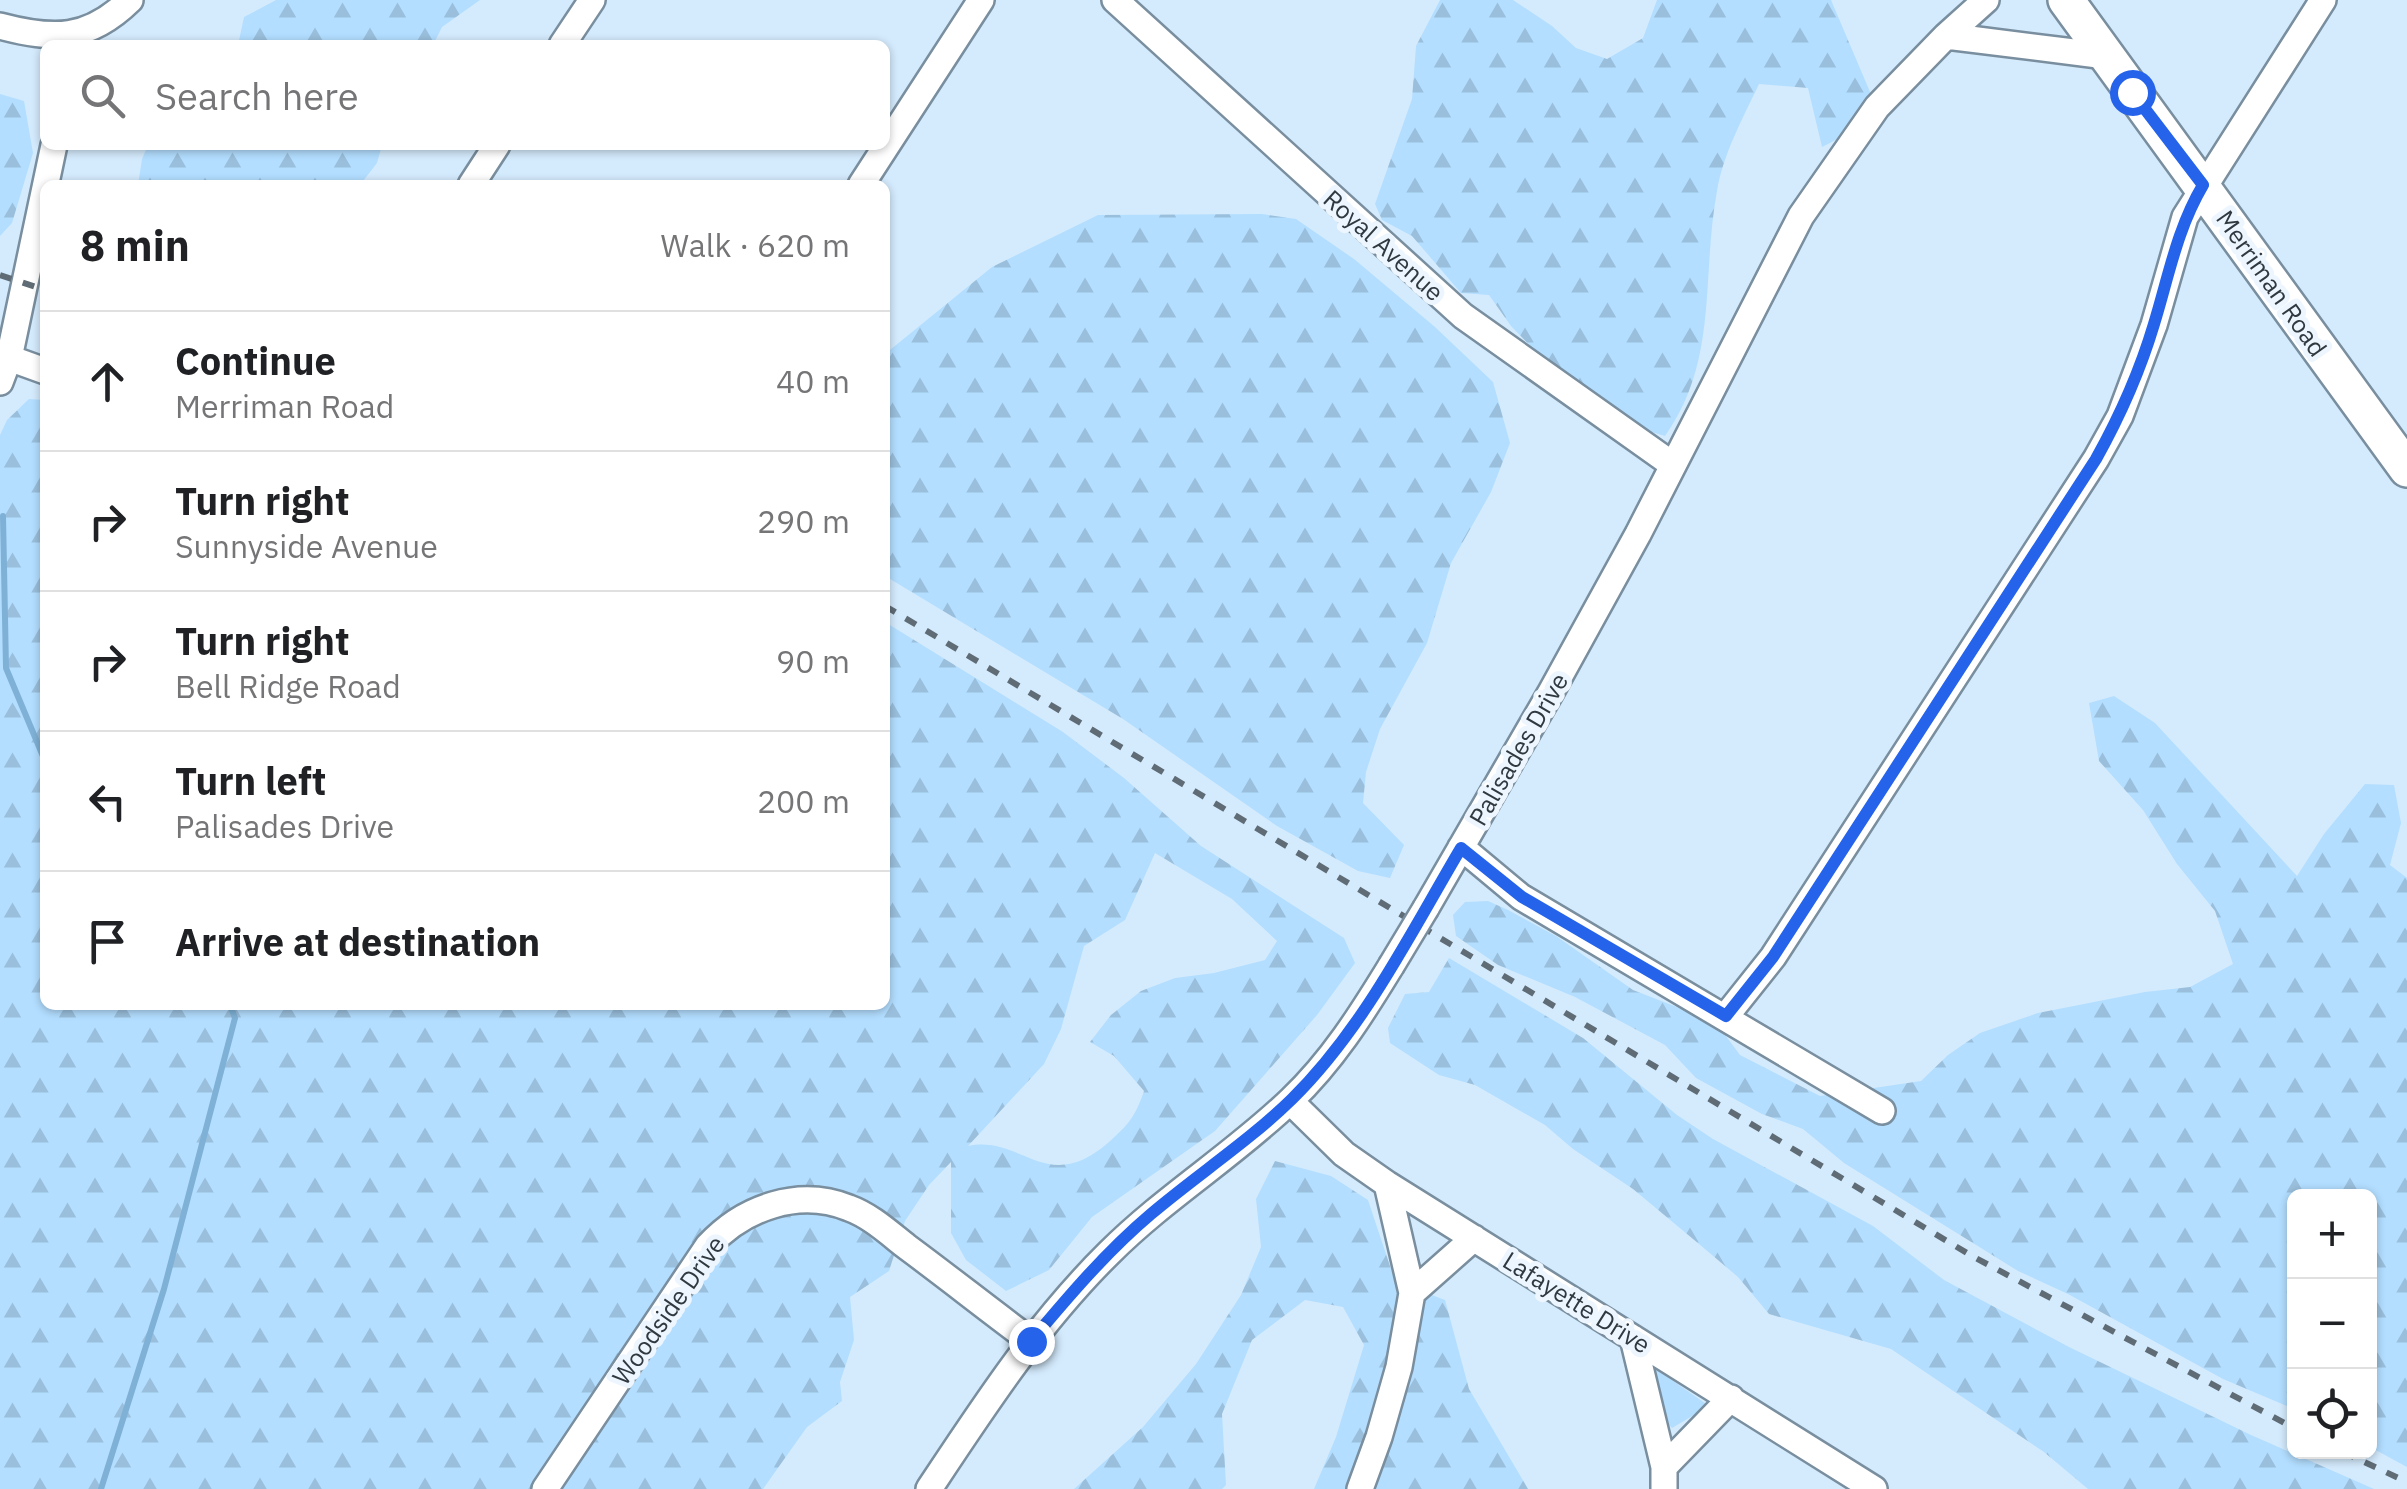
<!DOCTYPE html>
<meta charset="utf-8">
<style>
body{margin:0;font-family:"IBM Plex Sans",sans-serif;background:#f6f6f6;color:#202124}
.controls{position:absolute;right:30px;bottom:30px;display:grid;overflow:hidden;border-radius:15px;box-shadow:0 2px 8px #0004}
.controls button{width:90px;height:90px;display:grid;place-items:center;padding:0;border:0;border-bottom:2px solid #e0e0e0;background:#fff;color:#202124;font:50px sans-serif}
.stop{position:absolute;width:30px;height:30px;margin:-22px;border:8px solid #2563eb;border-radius:50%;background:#fff}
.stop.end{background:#2563eb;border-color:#fff;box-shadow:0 2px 10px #0008}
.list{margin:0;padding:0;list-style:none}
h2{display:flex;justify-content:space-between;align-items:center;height:130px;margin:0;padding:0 40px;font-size:42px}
h2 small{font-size:32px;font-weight:400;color:#757577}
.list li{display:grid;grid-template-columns:65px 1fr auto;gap:30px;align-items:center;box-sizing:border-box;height:140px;padding:0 40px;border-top:2px solid #e0e0e0}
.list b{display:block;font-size:38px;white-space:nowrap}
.list p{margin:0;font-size:32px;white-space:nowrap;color:#757577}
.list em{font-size:32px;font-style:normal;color:#757577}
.icon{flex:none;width:55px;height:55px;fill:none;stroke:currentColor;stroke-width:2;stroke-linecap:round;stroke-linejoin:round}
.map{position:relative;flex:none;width:2407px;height:1489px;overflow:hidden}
.search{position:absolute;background:#fff;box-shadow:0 2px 8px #0004;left:40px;top:40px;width:850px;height:110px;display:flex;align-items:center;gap:25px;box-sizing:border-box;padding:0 35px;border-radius:15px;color:#757577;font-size:38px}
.panel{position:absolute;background:#fff;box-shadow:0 2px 8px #0004;left:40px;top:180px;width:850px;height:830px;border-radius:15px}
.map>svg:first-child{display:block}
</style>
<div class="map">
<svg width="2407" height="1489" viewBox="0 0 2407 1489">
<defs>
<pattern id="forest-firs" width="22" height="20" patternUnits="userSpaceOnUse" patternTransform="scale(2.5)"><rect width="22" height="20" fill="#b3deff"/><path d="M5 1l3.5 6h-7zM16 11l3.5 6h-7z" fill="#9abfdc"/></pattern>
</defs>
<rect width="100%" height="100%" fill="#d4ebfd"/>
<path fill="#b3deff" d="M1653,1371H1659L1709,1406L1672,1428C1657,1414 1656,1391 1653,1371Z"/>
<path fill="url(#forest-firs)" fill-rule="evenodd" d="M276,0H480L442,27L433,45H238L244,17Z
M1440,0H1513L1552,26L1576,48L1607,59L1643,38L1657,0H1831L1873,99L1861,127L1822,147L1808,88L1759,84C1743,118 1723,154 1717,191C1701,277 1719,360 1665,436L1628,425L1540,356L1511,326L1489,295L1461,293L1412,236L1382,220L1375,204L1412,99L1416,46Z
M0,94L24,101L33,153L12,223L0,236Z
M148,145H382L377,163L360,185H138L142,159Z
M1262,214L1296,219L1354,259L1435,327L1493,382L1510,443L1491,492L1451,563L1427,643L1380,729L1366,772L1363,803L1404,845L1390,878L1358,871L1277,826L1123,719L885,576V354L992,267L1098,215Z
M29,399L45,400V1005H885V622L1063,732L1124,778L1201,846L1344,938L1355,963L1317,1015L1215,1131L1092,1217L1049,1270L1006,1291L966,1260L951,1233V1162L929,1185L905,1221L889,1271L850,1297L854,1340L840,1382L842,1401L807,1427L763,1489H0V435L7,420ZM1155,853L1232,899L1277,941L1265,960L1214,973L1175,978L1141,991L1111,1015L1090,1042L1114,1056L1144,1091C1135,1117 1129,1124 1109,1142C1046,1197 1022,1134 968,1146L1044,1064L1061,1029L1084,946L1125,920Z
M2114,696L2155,723L2297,876L2324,834L2365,784L2394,785L2401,823L2390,865L2407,878V1467L2370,1447V1196H2294V1409L2223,1379L2068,1294L2018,1271L1844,1163L1803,1129L1762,1114L1696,1078L1665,1045L1575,997L1498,965L1456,936L1453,915L1465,902L1488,901L1508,910L1556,936L1633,990L1682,1009L1723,1032L1740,1055L1820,1096L1921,1081L1948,1055L1980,1033L2038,1013L2145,992L2190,987L2233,964L2215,911L2177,864L2143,810L2099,761L2089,703Z
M1449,958L1583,1038L1677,1115L1713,1139L1873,1226L1944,1280L2069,1347L2251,1435L2374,1489H2088L2044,1452L1891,1349L1769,1314L1738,1277L1699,1244L1633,1189L1573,1149L1545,1125L1475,1085L1439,1075L1390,1043L1388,1028L1405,994L1429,992Z
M1275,1161L1331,1176L1368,1200L1395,1281L1445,1300L1469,1389L1528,1489H1314L1336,1437L1364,1345L1343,1307L1305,1300L1252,1340L1222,1414L1226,1485L1222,1489H1074L1143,1427L1196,1364L1241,1295L1261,1247L1256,1199Z"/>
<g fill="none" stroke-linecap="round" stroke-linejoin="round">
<path stroke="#7fb1d6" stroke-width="6" d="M3,516L6,668L45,761
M101,1489L164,1289L235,1018L230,1005"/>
<g stroke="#798e9e" stroke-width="30">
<path id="street" d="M1115,0L1463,316L1673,465
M0,26C53,40 88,41 130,0
M1946,36L1986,0
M562,45L592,0
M471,185L497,145
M861,185L981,0
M9,358L45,371
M0,382L9,358L54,145
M1461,847L1521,897L1882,1111
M1426,908L1551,692L1638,534L1801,216L1877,107L1946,36L2106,56
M1726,1016L1773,957L2096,459L2120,416L2154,325L2185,217L2323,0
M1290,1101L1344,1154L1387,1184L1874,1489
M1387,1184L1412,1293
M1633,1338L1664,1467
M545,1489L708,1246C744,1207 799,1188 849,1208C871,1216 889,1233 907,1247C949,1278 989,1310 1031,1341
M929,1489C984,1406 1038,1323 1109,1253C1165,1197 1234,1155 1291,1100C1332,1061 1361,1015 1391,966
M1360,1489L1379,1437L1399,1367L1412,1293L1474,1238
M1664,1489V1467L1731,1398"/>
</g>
<g stroke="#798e9e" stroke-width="40">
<path id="secondary" d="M2066,0L2407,469"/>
</g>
<use href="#street" stroke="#fff" stroke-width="25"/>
<use href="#secondary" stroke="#fff" stroke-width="35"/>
<path stroke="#5f6c76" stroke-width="6" stroke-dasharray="12 12" stroke-linecap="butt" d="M0,275L45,290
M885,606L1972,1256L2294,1428
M2343,1452L2407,1482"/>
<g stroke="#798e9e" stroke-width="30" stroke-linecap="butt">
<path id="street-bridge" d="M1391,966L1426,908"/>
</g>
<use href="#street-bridge" stroke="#fff" stroke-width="25"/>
</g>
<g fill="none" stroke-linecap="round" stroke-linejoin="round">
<path stroke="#2563eb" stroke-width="12" d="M1031,1341C1068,1297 1106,1252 1151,1214C1197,1175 1249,1141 1292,1099C1364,1028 1410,934 1461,848L1522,897L1726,1016L1773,957L2096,459C2120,416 2140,371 2154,324C2169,275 2177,229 2203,185L2132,92"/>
</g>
<g text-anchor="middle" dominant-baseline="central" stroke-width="10" stroke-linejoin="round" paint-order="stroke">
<g font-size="25" fill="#303940" stroke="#edf6fe">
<text transform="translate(1384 245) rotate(42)">Royal Avenue</text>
<text transform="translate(2272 283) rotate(55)">Merriman Road</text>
<text transform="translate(1518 749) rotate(-60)">Palisades Drive</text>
<text transform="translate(1577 1302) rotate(32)">Lafayette Drive</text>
<text transform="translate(668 1310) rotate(-55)">Woodside Drive</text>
</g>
</g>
</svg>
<div class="controls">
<button>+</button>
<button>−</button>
<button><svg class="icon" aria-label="locate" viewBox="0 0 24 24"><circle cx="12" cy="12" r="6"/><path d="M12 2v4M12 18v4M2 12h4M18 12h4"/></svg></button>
</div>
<div class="stop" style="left:2132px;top:92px"></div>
<div class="stop end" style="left:1031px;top:1341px"></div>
<div class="search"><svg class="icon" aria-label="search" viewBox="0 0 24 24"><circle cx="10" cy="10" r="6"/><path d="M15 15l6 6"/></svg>Search here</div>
<section class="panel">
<h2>8 min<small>Walk · 620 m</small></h2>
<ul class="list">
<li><svg class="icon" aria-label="ahead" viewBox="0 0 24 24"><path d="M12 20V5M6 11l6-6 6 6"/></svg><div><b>Continue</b><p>Merriman Road</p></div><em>40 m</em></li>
<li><svg class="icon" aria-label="right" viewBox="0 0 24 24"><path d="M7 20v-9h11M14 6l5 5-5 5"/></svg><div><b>Turn right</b><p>Sunnyside Avenue</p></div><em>290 m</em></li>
<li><svg class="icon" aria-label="right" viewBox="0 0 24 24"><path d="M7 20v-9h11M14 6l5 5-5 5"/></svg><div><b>Turn right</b><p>Bell Ridge Road</p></div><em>90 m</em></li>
<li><svg class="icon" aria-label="left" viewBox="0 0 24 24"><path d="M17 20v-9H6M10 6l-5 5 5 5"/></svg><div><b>Turn left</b><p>Palisades Drive</p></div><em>200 m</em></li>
<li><svg class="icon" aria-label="arrive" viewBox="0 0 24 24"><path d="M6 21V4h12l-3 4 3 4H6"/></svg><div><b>Arrive at destination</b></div></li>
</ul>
</section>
</div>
